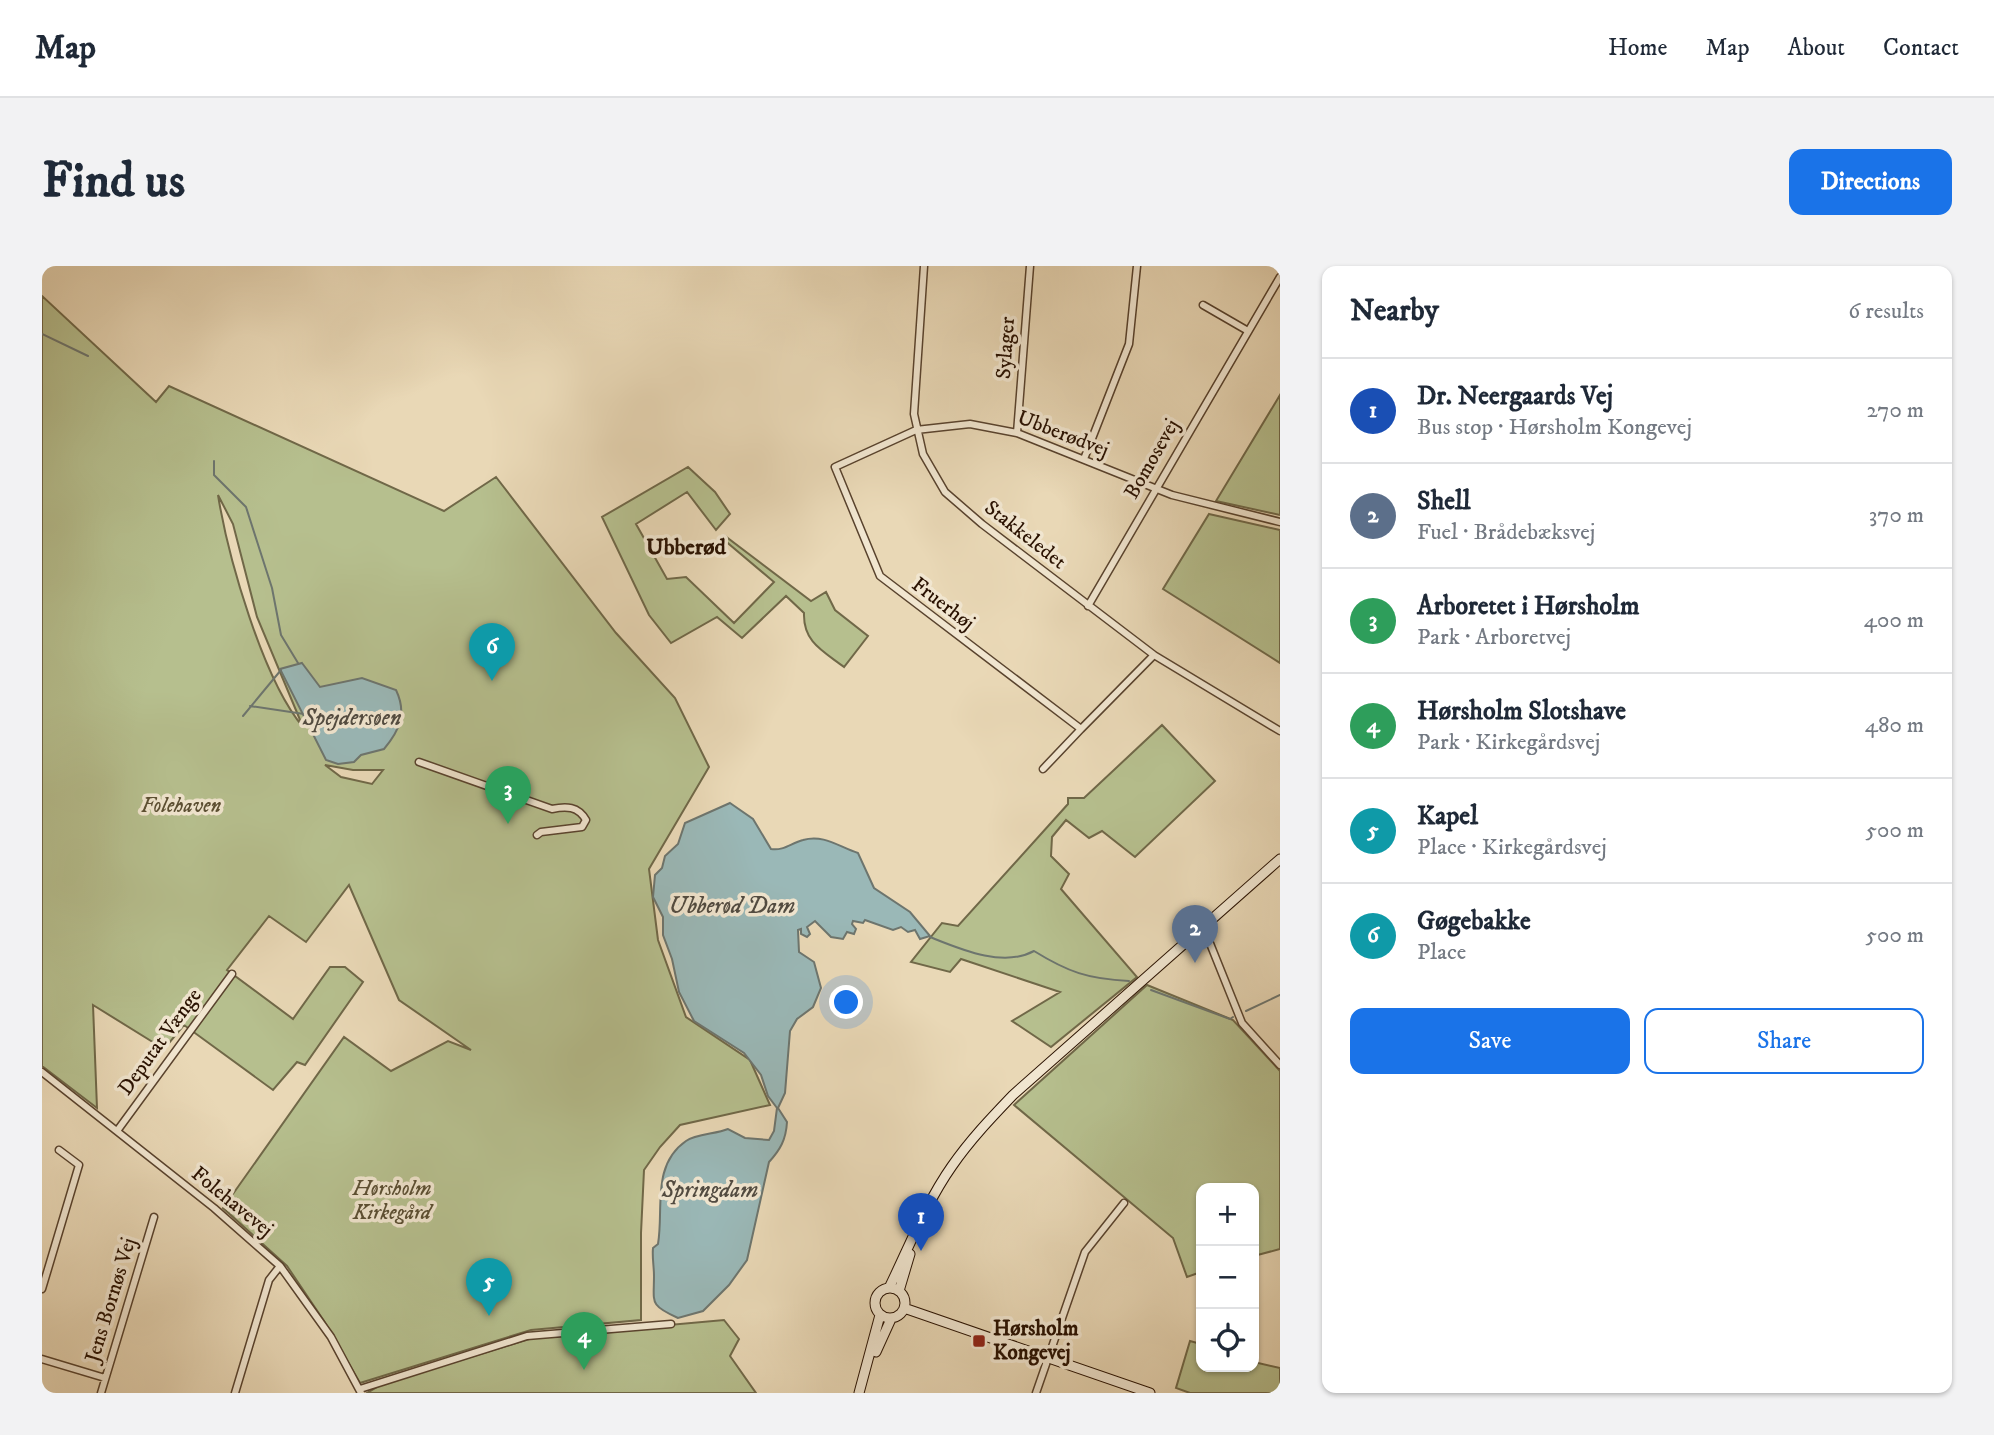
<!DOCTYPE html>
<meta charset="utf-8">
<style>
body{margin:0;font-family:"IM FELL DW Pica",serif;background:#f2f2f3;color:#1f2937}
.controls{position:absolute;right:21px;bottom:21px;display:grid;overflow:hidden;border-radius:14px;box-shadow:0 2px 5px #0004}
.controls button{width:63px;height:63px;display:grid;place-items:center;padding:0;border:0;border-bottom:2px solid #e0e1e3;background:#fff;color:#1f2937;font:35px sans-serif}
.you{position:absolute;left:805px;top:737px;width:24px;height:24px;margin:-18px;border:5px solid #fff;border-radius:50%;background:#1a73e8;box-shadow:0 0 0 10px #1a73e833}
.badge{display:grid;place-items:center;width:46px;height:46px;border-radius:50%;background:#1a73e8;color:#fff;font-size:23px;font-weight:700}
.pin{position:absolute;translate:-50% -58px;filter:drop-shadow(0 2px 4px #0008)}
.pin::after{content:'';position:absolute;top:37px;width:24px;height:21px;background:inherit;clip-path:polygon(0 0,100% 0,50% 100%)}
.list{margin:0;padding:0;list-style:none}
h2{display:flex;justify-content:space-between;align-items:center;height:91px;margin:0;padding:0 28px;font-size:30px}
h2 small{font-size:23px;font-weight:400;color:#747a83}
.list li{display:grid;grid-template-columns:46px 1fr auto;gap:21px;align-items:center;box-sizing:border-box;height:105px;padding:0 28px;border-top:2px solid #e0e1e3}
.list b{display:block;font-size:26px;white-space:nowrap}
.list p{margin:0;font-size:23px;white-space:nowrap;color:#747a83}
.list em{font-size:23px;font-style:normal;color:#747a83}
.actions{display:flex;gap:14px;padding:21px 28px}
.actions a{flex:1;padding:16px 0;border:2px solid #1a73e8;border-radius:14px;text-align:center;font-size:24px;color:#1a73e8}
.actions .main{background:#1a73e8;color:#fff}
.icon{flex:none;width:38px;height:38px;fill:none;stroke:currentColor;stroke-width:2;stroke-linecap:round;stroke-linejoin:round}
.map{position:relative;flex:none;width:1238px;height:1127px;overflow:hidden;border-radius:14px}
header{display:flex;align-items:center;gap:42px;box-sizing:border-box;height:98px;padding:0 35px;background:#fff;border-bottom:2px solid #e0e1e3}
header strong{font-size:33px}
nav{display:flex;gap:38px;margin-inline-start:auto;font-size:24px}
.intro{display:flex;align-items:center;justify-content:space-between;box-sizing:border-box;height:168px;padding:0 42px}
h1{margin:0;font-size:49px}
.button{padding:18px 32px;border-radius:14px;background:#1a73e8;color:#fff;font-size:24px;font-weight:700}
main{display:flex;gap:42px;padding:0 42px}
aside{flex:1;background:#fff;border-radius:14px;box-shadow:0 2px 5px #0004}
.map>svg:first-child{display:block}
</style>
<header>
<strong>Map</strong>
<nav><a>Home</a><a>Map</a><a>About</a><a>Contact</a></nav>
</header>
<div class="intro"><h1>Find us</h1><a class="button">Directions</a></div>
<main>
<div class="map">
<svg width="1238" height="1127" viewBox="0 0 1238 1127">
<rect width="100%" height="100%" fill="#e9d8b6"/>
<filter id="stains"><feTurbulence type="fractalNoise" baseFrequency=".00286" numOctaves="4"/><feColorMatrix values="0 0 0 0 .2 0 0 0 0 .09 0 0 0 0 .02 0 0 0 .5 -.17"/></filter>
<radialGradient id="worn" r=".72"><stop offset=".6" stop-color="#630" stop-opacity="0"/><stop offset="1" stop-color="#630" stop-opacity=".3"/></radialGradient>
<path fill="#b6bf8e" stroke="#706848" stroke-width="2" fill-rule="evenodd" d="M0,30L114,136L127,120L402,245L454,211L574,367L633,432L667,501L607,603L616,674L644,751L708,794L728,839L638,859L618,881L602,904L599,967V1054L489,1064L318,1117L282,1055L245,1000L181,942L302,771L349,805L406,775L429,784L357,734L307,619L264,676L227,650L185,704L251,753L288,701H303L321,716L263,799L255,796L231,824L142,759L122,783L51,739L55,842L0,800ZM176,229L191,258L215,351L261,461C221,414 186,291 176,229ZM283,499L311,504H341L330,518L299,511Z
M1238,129V249L1174,235Z
M646,201L673,226L688,248L674,264L645,226L594,258L625,313L644,311L692,357L732,316L681,273L683,270L769,335L784,326L793,344L826,370L802,401C781,385 761,376 762,347L744,330L700,372L675,351L629,377L607,349L560,251Z
M1167,248L1238,264V397L1121,323Z
M1120,459L1173,515L1093,591L1060,565L1047,572L1024,554L1010,571L1009,590L1027,608L1019,623L1095,711L1009,781L970,755L1018,726L919,693L908,706L869,696L900,657L916,660L1026,538V532H1042Z
M1105,719L1191,754L1238,805V983L1212,990V922H1159V1006L1145,1011L1131,972L972,839Z
M682,1054L697,1073L688,1090L714,1127H325L340,1118L494,1071Z
M1148,1075L1159,1078V1101H1212V1096L1238,1102V1127H1148L1134,1122Z"/>
<path fill="#9ab8b7" stroke="#6d756e" stroke-width="2" d="M260,397L278,421L320,412L354,424C365,447 358,464 342,483L319,489L312,496L296,498L284,494L238,403Z
M688,537L711,553L729,583C742,585 749,577 761,574C782,568 797,581 816,587L832,622L868,646L888,670L878,673L873,664L866,666L859,661L851,664L823,654L821,657L811,655L810,658L814,663L812,668L805,666L801,673L789,671L773,655L765,661L768,668L765,671L759,668V663L756,664L757,686L772,696L779,722L771,741L755,753L748,765L743,827L736,842L745,856C744,874 738,884 727,896L705,994L687,1019L661,1045L636,1052C607,1039 612,1037 612,1010C612,1000 610,992 611,982L616,978C622,944 609,899 644,875C654,868 674,868 686,863L703,872L727,874L732,865L735,842L726,830L719,809L702,787L652,755L637,726L630,693L621,669V651L611,631L613,609L620,602L623,590L636,578L643,557Z"/>
<g fill="none" stroke-linecap="round" stroke-linejoin="round">
<path stroke="#6d756e" stroke-width="2" d="M0,68L46,90
M172,195V209L204,241L230,322L239,369L256,397
M208,440L262,448
M201,450L239,404
M888,671C918,683 961,702 992,685C1026,706 1046,713 1087,715
M1109,724L1188,753L1191,751
M1204,745L1238,729"/>
<g stroke="#59432e" stroke-width="9">
<path id="street" d="M882,0L872,148L881,188L903,226L940,258L1112,389L1238,465
M1161,39L1206,65
M975,167L988,0
M1042,193L1087,78L1095,0
M1046,340L1238,11
M1112,389L1039,463L838,310L793,201L874,164L928,158L975,167L1130,229L1238,256
M377,496L510,543C524,540 536,540 544,554L540,561L499,566L495,569
M1001,503L1039,463
M1161,660L1200,757L1238,799
M0,806L172,942L238,1000L289,1071L319,1127
M75,865L190,708
M0,1023L37,899L17,884
M0,1093L63,1112
M318,1123L485,1070L629,1058
M59,1127L112,951
M193,1127L227,1014L238,1000
M994,1127L1043,986L1082,937"/>
</g>
<g stroke="#291101" stroke-width="11">
<path id="secondary" d="M833 1037a15 15 0 1 1 30 0a15 15 0 1 1-30 0Z
M847,1022C867,981 884,937 910,900C928,874 949,852 971,829L1238,593
M857,1025L868,988
M862,1042L1108,1127
M834,1086L849,1053
M817,1127L838,1049"/>
</g>
<use href="#street" stroke="#f1e6d0" stroke-width="6"/>
<use href="#secondary" stroke="#f1e6d0" stroke-width="9"/>
</g>
<rect fill="#8f2418" stroke="#f1e6d0" stroke-width="2.5" x="930" y="1068" width="14" height="14" rx="3.5"/>
<g text-anchor="middle" dominant-baseline="central" stroke-width="7" stroke-linejoin="round" paint-order="stroke">
<g font-size="21" fill="#291101" stroke="#f1e6d0">
<text transform="translate(964 82) rotate(-86)">Sylager</text>
<text transform="translate(1021 168) rotate(21)">Ubberødvej</text>
<text transform="translate(1110 193) rotate(-60)">Bomosevej</text>
<text transform="translate(983 269) rotate(38)">Stakkeledet</text>
<text transform="translate(901 338) rotate(37)">Fruerhøj</text>
<text transform="translate(118 776) rotate(-54)">Deputat Vænge</text>
<text transform="translate(190 936) rotate(39)">Folehavevej</text>
<text transform="translate(69 1034) rotate(-73)">Jens Bornøs Vej</text>
</g>
<g font-size="21" font-style="italic" fill="#5a4e32" stroke="#f1e6d0">
<text x="139" y="540">Folehaven</text>
<text x="350" y="923">Hørsholm<tspan x="350" dy="24">Kirkegård</tspan></text>
</g>
<g font-size="21" font-weight="bold" fill="#291101" stroke="#f1e6d0" text-anchor="start">
<text x="951" y="1063">Hørsholm<tspan x="951" dy="24">Kongevej</tspan></text>
</g>
<g font-size="23" font-weight="bold" fill="#291101" stroke="#f1e6d0">
<text x="644" y="281">Ubberød</text>
</g>
<g font-size="23" font-style="italic" fill="#514b41" stroke="#f1e6d0">
<text x="310" y="452">Spejdersøen</text>
<text x="690" y="640">Ubberød Dam</text>
<text x="668" y="924">Springdam</text>
</g>
</g>
<rect width="100%" height="100%" filter="url(#stains)"/>
<rect width="100%" height="100%" fill="url(#worn)"/>
</svg>
<div class="controls">
<button>+</button>
<button>−</button>
<button><svg class="icon" aria-label="locate" viewBox="0 0 24 24"><circle cx="12" cy="12" r="6"/><path d="M12 2v4M12 18v4M2 12h4M18 12h4"/></svg></button>
</div>
<div class="you"></div>
<div class="pin badge" style="left:879px;top:985px;background:#1a4fb4">1</div>
<div class="pin badge" style="left:1153px;top:697px;background:#5c6f8a">2</div>
<div class="pin badge" style="left:466px;top:558px;background:#2e9e5b">3</div>
<div class="pin badge" style="left:542px;top:1104px;background:#2e9e5b">4</div>
<div class="pin badge" style="left:447px;top:1050px;background:#0f9aa8">5</div>
<div class="pin badge" style="left:450px;top:415px;background:#0f9aa8">6</div>
</div>
<aside>
<h2>Nearby<small>6 results</small></h2>
<ul class="list">
<li><span class="badge" style="background:#1a4fb4">1</span><div><b>Dr. Neergaards Vej</b><p>Bus stop · Hørsholm Kongevej</p></div><em>270 m</em></li>
<li><span class="badge" style="background:#5c6f8a">2</span><div><b>Shell</b><p>Fuel · Brådebæksvej</p></div><em>370 m</em></li>
<li><span class="badge" style="background:#2e9e5b">3</span><div><b>Arboretet i Hørsholm</b><p>Park · Arboretvej</p></div><em>400 m</em></li>
<li><span class="badge" style="background:#2e9e5b">4</span><div><b>Hørsholm Slotshave</b><p>Park · Kirkegårdsvej</p></div><em>480 m</em></li>
<li><span class="badge" style="background:#0f9aa8">5</span><div><b>Kapel</b><p>Place · Kirkegårdsvej</p></div><em>500 m</em></li>
<li><span class="badge" style="background:#0f9aa8">6</span><div><b>Gøgebakke</b><p>Place</p></div><em>500 m</em></li>
</ul>
<div class="actions"><a class="main">Save</a><a>Share</a></div>
</aside>
</main>
